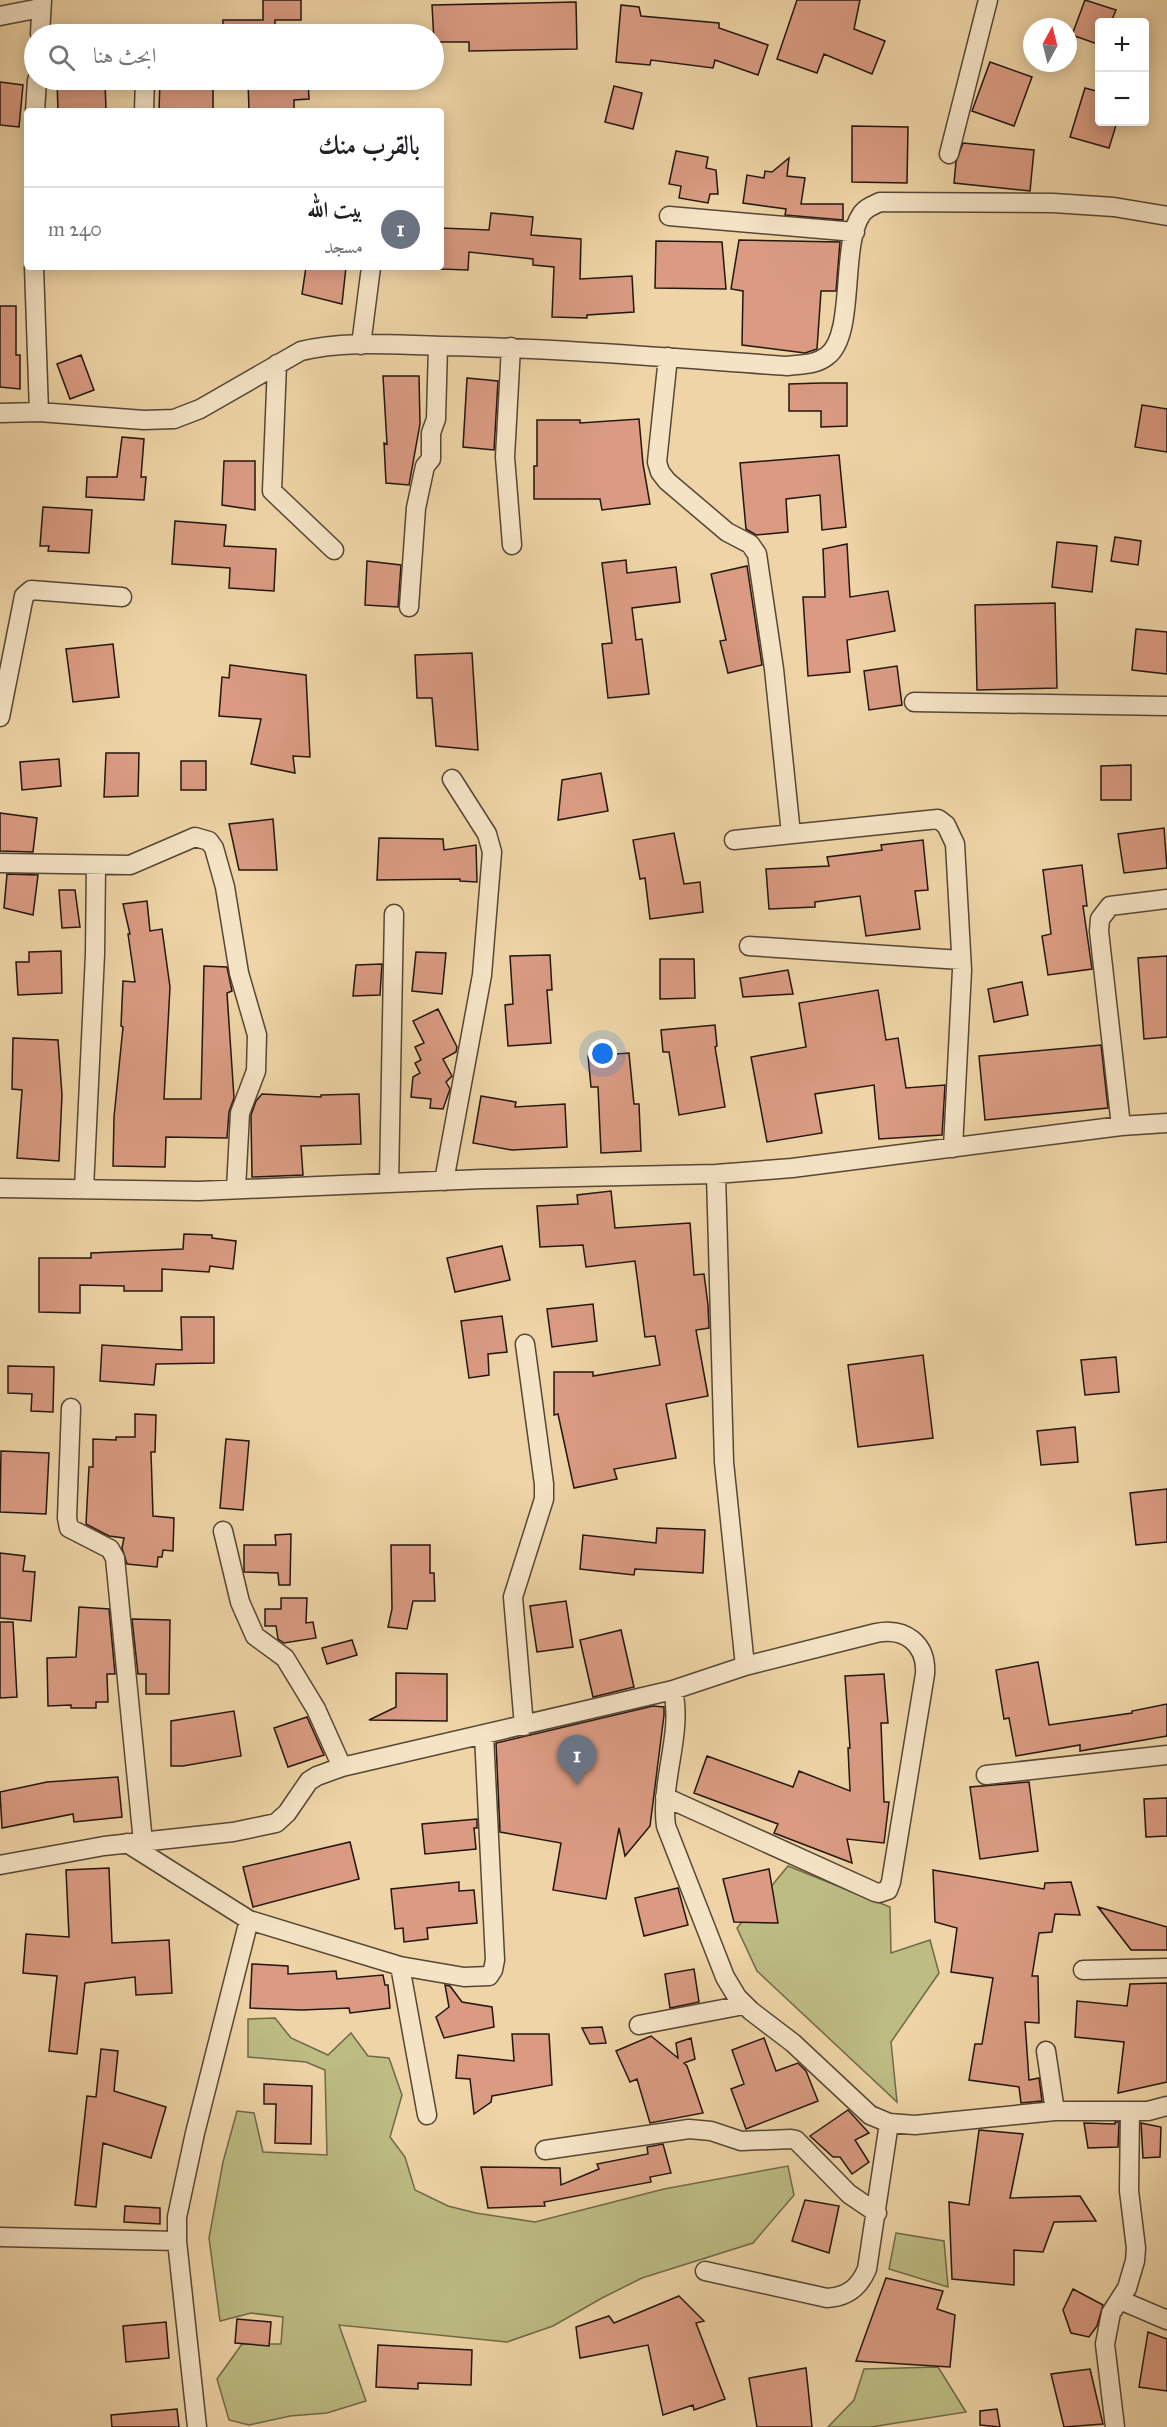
<!DOCTYPE html>
<html lang="ar">
<meta charset="utf-8">
<style>
body{margin:0;font-family:"IM FELL Great Primer",Amiri,serif;background:#f6f6f6;color:#202124;direction:rtl}
.controls{position:absolute;right:18px;top:18px;display:grid;overflow:hidden;border-radius:6px;box-shadow:0 3px 15px #0003}
.controls button{width:54px;height:54px;display:grid;place-items:center;padding:0;border:0;border-bottom:2px solid #e0e0e0;background:#fff;color:#202124;font:30px sans-serif}
.compass{position:absolute;left:1023px;top:18px;width:54px;height:54px;border-radius:50%;background:#fff;box-shadow:0 3px 15px #0003;rotate:7deg}
.you{position:absolute;left:603px;top:1054px;width:21px;height:21px;margin:-15px;border:4px solid #fff;border-radius:50%;background:#1a73e8;box-shadow:0 0 0 9px #1a73e833}
.badge{display:grid;place-items:center;width:39px;height:39px;border-radius:50%;background:#8f2418;color:#fff;font-size:20px;font-weight:700}
.pin{position:absolute;translate:-50% -50px;filter:drop-shadow(0 2px 3px #0008)}
.pin::after{content:'';position:absolute;top:32px;width:21px;height:18px;background:inherit;clip-path:polygon(0 0,100% 0,50% 100%)}
.list{margin:0;padding:0;list-style:none}
h2{display:flex;justify-content:space-between;align-items:center;height:78px;margin:0;padding:0 24px;font-size:26px}
h2 small{font-size:20px;font-weight:400;color:#757577}
.list li{display:grid;grid-template-columns:39px 1fr auto;gap:18px;align-items:center;box-sizing:border-box;height:84px;padding:0 24px;border-top:2px solid #e0e0e0}
.list b{display:block;font-size:22px;white-space:nowrap}
.list p{margin:0;font-size:20px;white-space:nowrap;color:#757577}
.list em{font-size:20px;font-style:normal;color:#757577}
.icon{flex:none;width:33px;height:33px;fill:none;stroke:currentColor;stroke-width:2;stroke-linecap:round;stroke-linejoin:round}
.map{position:relative;flex:none;width:1167px;height:2427px;overflow:hidden;direction:ltr}
.search{position:absolute;background:#fff;box-shadow:0 3px 15px #0003;left:24px;top:24px;width:420px;height:66px;display:flex;align-items:center;gap:15px;box-sizing:border-box;padding:0 21px;border-radius:33px;color:#757577;font-size:22px}
.panel{position:absolute;background:#fff;box-shadow:0 3px 15px #0003;left:24px;top:108px;width:420px;height:162px;border-radius:6px;direction:rtl}
.map>svg:first-child{display:block}
</style>
<div class="map">
<svg width="1167" height="2427" viewBox="0 0 1167 2427">
<rect width="100%" height="100%" fill="#eed4a6"/>
<filter id="stains"><feTurbulence type="fractalNoise" baseFrequency=".00333" numOctaves="4"/><feColorMatrix values="0 0 0 0 .2 0 0 0 0 .09 0 0 0 0 .02 0 0 0 .5 -.17"/></filter>
<radialGradient id="worn" r=".72"><stop offset=".6" stop-color="#630" stop-opacity="0"/><stop offset="1" stop-color="#630" stop-opacity=".3"/></radialGradient>
<path fill="#bdbc83" stroke="#706949" stroke-width="1.5" d="M788,1866L890,1907L891,1953L930,1940L939,1973L891,2042L897,2102L757,1971L737,1928Z
M275,2018L291,2038L328,2055L351,2033L368,2056L389,2058L402,2095L390,2137L405,2157L415,2190L448,2206L476,2213L535,2222L664,2189L788,2166L794,2195L753,2243L642,2278L602,2298L553,2326L507,2342L339,2325L366,2401L327,2413L290,2416L249,2425L229,2420L217,2379L242,2344H281L283,2317L251,2313L220,2321L209,2238L223,2162L237,2111L254,2113L263,2152L327,2155L325,2070L306,2062L248,2057V2019Z
M896,2233L944,2241L948,2287L889,2269Z
M938,2367L966,2412L871,2427H828L854,2400L864,2369Z"/>
<path fill="#da9b82" stroke="#23160f" stroke-width="1.5" d="M263,0H301V20H275V34H223V20H263Z
M797,0H860L854,29L885,41L872,74L824,54L817,73L777,59Z
M1085,0L1116,10L1111,22H1100V45L1072,35Z
M576,2L577,49L469,51V42H434L432,5Z
M621,5L639,7L641,16L719,23V28L768,45L758,75L715,60L713,68L651,60L650,65L616,62Z
M990,62L1032,77L1014,126L972,111Z
M57,80H105L106,111H58Z
M160,80L213,81V111H159Z
M248,80H308L309,99L294,100V111H249Z
M0,82L23,85L19,127L0,125Z
M614,86L642,93L633,129L605,122Z
M1085,88L1100,92V122H1117L1109,148L1070,137Z
M852,126L908,127L907,183L852,182Z
M963,143L1034,150L1030,191L954,183L956,162Z
M676,151L708,157L706,168L716,170L718,194H710L708,203L679,198L681,186L669,184Z
M789,158L787,176L805,178L801,204H843V220L785,215L786,209L743,203L747,175L764,178L765,171L772,172Z
M491,213L533,217L531,235L581,239L580,279L632,276L634,312L587,315V318L552,317L554,267L533,265V259L469,252L468,270L441,269V228L489,230Z
M739,240L840,242L836,291H821L817,349L805,353L742,345L743,291L731,289Z
M656,241L722,242L726,289L655,288Z
M306,267H346L342,304L302,294Z
M0,306H16V355H20V389L0,387Z
M81,355L94,390L70,399L57,364Z
M383,376H419L420,424L409,485L386,483L384,443L387,444Z
M467,378L498,381L494,450L463,447Z
M821,383H847V426L821,427V411H789V384Z
M1142,405L1167,409V452L1135,447Z
M639,419L643,464L650,504L602,510L600,499H534V466H537V420H580V423Z
M122,437L144,439L141,477H146L144,500L86,497L87,477H117Z
M839,455L846,527L822,530L820,495L786,499L788,532L756,535L746,529L740,463Z
M224,461H255V510L222,505Z
M43,507L92,510L89,553L48,551L49,546H40Z
M175,521L226,525L224,546L276,549L274,591L229,588L230,568L172,564Z
M1115,537L1141,541L1138,565L1111,561Z
M1057,542L1097,546L1092,592L1052,587Z
M847,544L850,597L888,591L895,631L847,640L850,672L808,676L803,597H825L823,549Z
M626,560L627,573L676,567L680,602L632,608L636,640L642,639L649,694L608,698L602,644L612,643L602,563Z
M367,561L401,565L398,607L365,605Z
M747,566L762,665L728,673L720,641L726,640L711,574Z
M1055,603L1057,688L977,690L975,605Z
M1136,629L1167,632V674L1132,670Z
M113,644L119,697L73,702L66,649Z
M472,653L478,750L436,746L432,698H417L415,655Z
M230,665L306,675L310,757L293,756L295,773L251,764L261,719L219,716L222,677L229,678Z
M897,666L902,705L869,710L864,671Z
M106,753H139L138,796L104,797Z
M59,759L61,786L22,790L20,762Z
M181,761H206V790H181Z
M1131,765V800H1101V766Z
M601,773L608,811L558,820L562,780Z
M0,813L37,818L33,852L0,851Z
M273,819L277,870H239L229,824Z
M1164,828L1167,868L1124,873L1118,834Z
M674,833L684,884L700,882L703,912L650,919L645,878L640,879L633,840Z
M379,838L443,839L444,850L476,845L477,882L460,881V879L377,880Z
M923,840L928,890L915,891L920,929L866,936L860,896L815,902V907L769,909L766,869L829,866L827,857L882,850L881,845Z
M1082,865L1087,906H1083L1092,969L1048,975L1042,936L1051,934L1043,870Z
M7,874L38,875L33,915L4,908Z
M59,890H75L80,927L62,928Z
M147,901L150,931L162,929L170,987L164,1099H201L204,966L227,967L232,991L227,993L234,1098L229,1112L227,1138L166,1137L165,1167L113,1166L114,1117L123,1027L121,1026L123,981L135,982L128,934H130L123,904Z
M61,951L62,993L18,995L16,962H29V952Z
M416,952L446,953L442,994L412,991Z
M550,955L552,990H547L551,1043L508,1046L505,1005L513,1004L510,956Z
M1167,956V1037L1144,1039L1138,958Z
M660,959H694L695,998L660,999Z
M382,964L380,995L353,996L356,965Z
M788,970L793,994L743,997L740,978Z
M1022,982L1028,1015L994,1022L988,989Z
M878,990L886,1040L898,1038L906,1088L945,1085L942,1135L879,1139L874,1085L815,1094L822,1133L767,1142L751,1057L806,1047L799,1003Z
M438,1009L457,1047L456,1052L443,1059L452,1076L446,1082L450,1089L443,1109L430,1108L431,1099L411,1097L413,1077L420,1073L415,1063L421,1060L415,1047L424,1043L413,1021Z
M715,1025L717,1046L715,1047L725,1107L679,1115L669,1052H663L661,1030Z
M13,1038L58,1040L62,1095L59,1161L17,1158L22,1090L12,1089Z
M1101,1045L1108,1108L985,1120L979,1056Z
M629,1053L634,1104H639L641,1151L601,1153L598,1087H591L588,1056Z
M262,1094L321,1097V1095L359,1094L361,1144L301,1146L303,1175L252,1177L251,1115L256,1101Z
M481,1096L516,1102L515,1107L565,1104L567,1147L512,1150L473,1143Z
M611,1191L615,1228L690,1223L694,1275L704,1274L708,1305L709,1328L696,1330L708,1396L666,1404L676,1458L614,1469L617,1479L574,1488L558,1414L554,1415V1372H593V1376L660,1365L655,1336L645,1337L635,1261L586,1267L583,1245L540,1247L537,1206L578,1204L577,1195Z
M184,1234L212,1235V1238L236,1241L233,1269L210,1266L209,1272L162,1269V1291H124V1286L80,1285V1313L39,1312V1258H91V1253L183,1249Z
M502,1246L510,1280L455,1292L447,1258Z
M593,1304L597,1341L552,1347L547,1309Z
M502,1316L507,1352L488,1354L489,1375L469,1378L461,1321Z
M181,1317H214V1363L156,1364L154,1385L100,1381L102,1345L182,1350Z
M923,1355L933,1438L858,1447L848,1365Z
M1116,1357L1119,1392L1085,1395L1081,1360Z
M8,1366L54,1367L53,1412L31,1411L32,1394L8,1393Z
M135,1414L156,1415L155,1452H151L153,1516L174,1518L173,1551L163,1550L162,1557H158L157,1567L127,1564L122,1548L124,1538L109,1536L86,1524L89,1467H93V1439L116,1440V1437H135Z
M1075,1427L1078,1462L1041,1465L1037,1431Z
M226,1439L249,1441L243,1510L220,1508Z
M1,1451L49,1453L46,1514L0,1512Z
M1167,1489V1542L1136,1545L1130,1493Z
M657,1528L705,1530L703,1573L635,1569L634,1575L580,1569L583,1535L656,1543Z
M291,1534L290,1585H279L278,1573L244,1572V1545H276L275,1535Z
M391,1545H430V1573H434L435,1601H413L407,1629L388,1627L392,1609Z
M0,1553L25,1556L23,1571L35,1572L31,1621L0,1618Z
M281,1598H307L306,1623L313,1622L316,1638L284,1643L278,1639L276,1626H265V1609H281Z
M566,1601L573,1647L537,1652L530,1606Z
M79,1607L109,1609L115,1674H107L108,1702H96V1708H71V1705L48,1706L47,1658L76,1657Z
M132,1619L170,1620L169,1694H146V1674H138Z
M0,1622H13L17,1697L0,1698Z
M621,1630L634,1687L593,1697L580,1640Z
M352,1640L357,1655L327,1664L322,1648Z
M1038,1662L1049,1725L1132,1713V1711L1167,1704V1736L1080,1751V1745L1016,1756L1009,1718L1004,1719L996,1670Z
M396,1673L447,1674V1721L369,1720L396,1707Z
M884,1674L888,1723H881L884,1802H889L884,1843L847,1839L852,1863L774,1833L778,1824L694,1793L707,1756L793,1787L799,1771L850,1791L848,1748H850L845,1676Z
M653,1706L664,1707V1715L650,1826L625,1856L619,1828L606,1899L553,1890L561,1843L500,1832L496,1743Z
M234,1711L241,1756L183,1766H171V1721Z
M307,1717L324,1755L288,1767L274,1728Z
M118,1777L122,1817L74,1822L73,1814L2,1828L0,1792L47,1782Z
M1029,1782L1038,1851L980,1859L970,1787Z
M1167,1798V1836L1146,1837L1144,1799Z
M477,1819V1828H474L476,1849L425,1854L422,1824Z
M350,1842L359,1879L253,1907L243,1867Z
M109,1868L112,1943L169,1940L172,1993L136,1995L135,1977L85,1983L77,2054L49,2051L57,1976L23,1973L26,1934L69,1937L66,1870Z
M769,1869L778,1923L734,1922L723,1879Z
M933,1870L1044,1889L1045,1883L1071,1882L1080,1915L1055,1914L1052,1932L1039,1933L1032,1976H1038L1039,2023L1025,2022L1029,2080L1039,2078L1042,2101L1021,2103L1019,2087L969,2080L975,2044H982L993,1978L951,1972L957,1928L935,1922Z
M459,1882V1891L474,1890L477,1923L427,1928L428,1939L404,1942L403,1928L395,1929L391,1889Z
M678,1888L688,1925L644,1936L635,1898Z
M1098,1907L1167,1927V1950H1131Z
M252,1964L288,1966V1974L336,1971L337,1979L383,1975L385,1985H388L390,2008L350,2013L349,2008L302,2010L250,2008Z
M694,1969L699,2002L670,2008L665,1974Z
M1167,1983V2082L1118,2093L1124,2042L1075,2037L1077,2001L1127,2006L1130,1984Z
M445,1985L450,1986L462,2002L492,2007L494,2027L444,2038L436,2017L449,2007Z
M602,2027L606,2043L590,2044L582,2028Z
M512,2034H549L552,2085L492,2096L491,2102L474,2114L470,2079L456,2078L458,2055L514,2061Z
M651,2036L678,2058L676,2043L691,2038L695,2059L684,2063L687,2066L703,2113L650,2123L637,2079L630,2082L616,2051Z
M764,2038L776,2071L798,2063L806,2071L818,2101L746,2129L731,2089L744,2084L732,2050Z
M101,2049L118,2051L114,2091L166,2107L151,2158L103,2143L96,2207L75,2205L87,2096L96,2097Z
M264,2084L312,2086L311,2144L275,2143L276,2104H264Z
M848,2110L869,2133L855,2140L869,2162L852,2174L840,2157H833L810,2136Z
M1115,2122H1119L1118,2147L1088,2148L1084,2123L1115,2124Z
M1141,2123L1161,2127L1160,2157L1143,2158Z
M979,2130L1023,2134L1010,2198L1080,2196L1096,2221L1054,2222L1043,2252L1014,2250V2285L952,2279L949,2202L969,2205Z
M663,2144L671,2173L650,2177L651,2182L544,2202L545,2206L488,2208L481,2167L560,2168L561,2185L599,2169L597,2164L648,2154L647,2147Z
M805,2200L839,2206L829,2253L792,2241Z
M125,2206L160,2208V2224L124,2222Z
M886,2278L943,2291L937,2309L955,2315L950,2367L856,2361Z
M1073,2289L1103,2305L1097,2326L1089,2337L1071,2333L1063,2310Z
M679,2296L704,2321L696,2323L725,2399L694,2410L693,2405L663,2415L648,2345L580,2358L576,2327L609,2316L614,2323Z
M237,2319L271,2322L269,2346L235,2343Z
M166,2322L169,2358L126,2362L123,2326Z
M1148,2332L1167,2339V2391L1139,2387Z
M378,2345L472,2350L471,2385L418,2383V2389L376,2387Z
M806,2368L812,2427H757L749,2378Z
M1090,2369L1103,2424L1064,2427L1051,2374Z
M177,2409L179,2427H112L111,2415Z
M997,2409L1000,2427L980,2425V2411Z"/>
<g fill="none" stroke-linecap="round" stroke-linejoin="round">
<g stroke="#564635" stroke-width="21">
<path id="street" d="M0,16L41,8
M40,34L42,0
M35,111L37,80
M144,111L145,80
M949,154L988,0
M669,216L855,232
M34,267L39,412
M361,345L371,267
M511,347L505,457L512,545
M668,357L657,462L660,472L667,481L727,532L750,544L757,554L774,669L791,834
M277,364L272,491L334,550
M0,413L39,412L144,420L174,419L200,409L301,351C346,340 395,345 441,346C557,348 672,358 787,366C801,364 816,365 827,356C856,335 840,246 861,215C865,208 874,205 880,202L1053,203L1114,207L1167,216
M409,607L416,508L425,466L431,459V433L436,419L438,346
M914,702L1167,706
M0,717L24,596L31,590L122,597
M734,840L938,819L946,825L955,844L962,970L953,1148
M0,863L130,865L195,837L209,841L214,848L225,887L239,973L257,1035L256,1071L240,1113L236,1189
M749,946L961,960
M1121,1126L1099,931L1100,919L1110,906L1167,899
M716,1174L724,1462L745,1666
M444,1181L482,975L492,852L487,834L452,779
M389,1183L394,914
M0,1188L199,1191L482,1179L716,1174L792,1168L1121,1126L1167,1123
M84,1189L95,954L96,865
M71,1408L67,1518L69,1528L110,1549L115,1558L143,1842
M223,1531L240,1602L255,1636L285,1658L316,1709L342,1767
M673,1690C683,1735 660,1780 666,1826L725,1977L737,1997L751,2011L793,2043L870,2115L889,2123L915,2125L1055,2111H1148L1167,2106
M524,1726L513,1597L544,1499V1484L525,1344
M986,1775L1167,1755
M127,1843L249,1920L400,1966L464,1977L489,1976L493,1970L495,1960L484,1735
M0,1865L104,1846L233,1832L276,1823L287,1813L309,1781L317,1776L342,1767L673,1690L745,1666L876,1633C905,1627 927,1644 925,1674L891,1882L888,1890L879,1893L875,1892L665,1797
M400,1966L427,2115
M1083,1970L1167,1968
M639,2025L744,2005
M1046,2051L1055,2111
M545,2150L689,2129L711,2131L741,2141L791,2139L796,2140L849,2194L877,2213
M0,2237L177,2241
M705,2271L827,2298C847,2297 859,2288 867,2269L889,2123
M1120,2300L1167,2320
M197,2427L177,2241V2217L195,2133L249,1920
M1115,2427L1105,2344L1111,2313L1127,2288L1135,2261L1136,2248L1129,2191L1130,2111"/>
</g>
<use href="#street" stroke="#f4e3c5" stroke-width="18"/>
</g>
<rect width="100%" height="100%" filter="url(#stains)"/>
<rect width="100%" height="100%" fill="url(#worn)"/>
</svg>
<div class="controls">
<button>+</button>
<button>−</button>
</div>
<svg class="compass" viewBox="-18 -18 36 36"><path d="M0-13l5 13h-10z" fill="#e53935"/><path d="M0 13l5-13h-10z" fill="#757577"/></svg>
<div class="you"></div>
<div class="pin badge" style="left:577px;top:1785px;background:#6b7280">1</div>
<div class="search"><svg class="icon" aria-label="search" viewBox="0 0 24 24"><circle cx="10" cy="10" r="6"/><path d="M15 15l6 6"/></svg>ابحث هنا</div>
<section class="panel">
<h2>بالقرب منك<small></small></h2>
<ul class="list">
<li><span class="badge" style="background:#6b7280">1</span><div><b>بيت الله</b><p>مسجد</p></div><em>240 m</em></li>
</ul>
</section>
</div>
